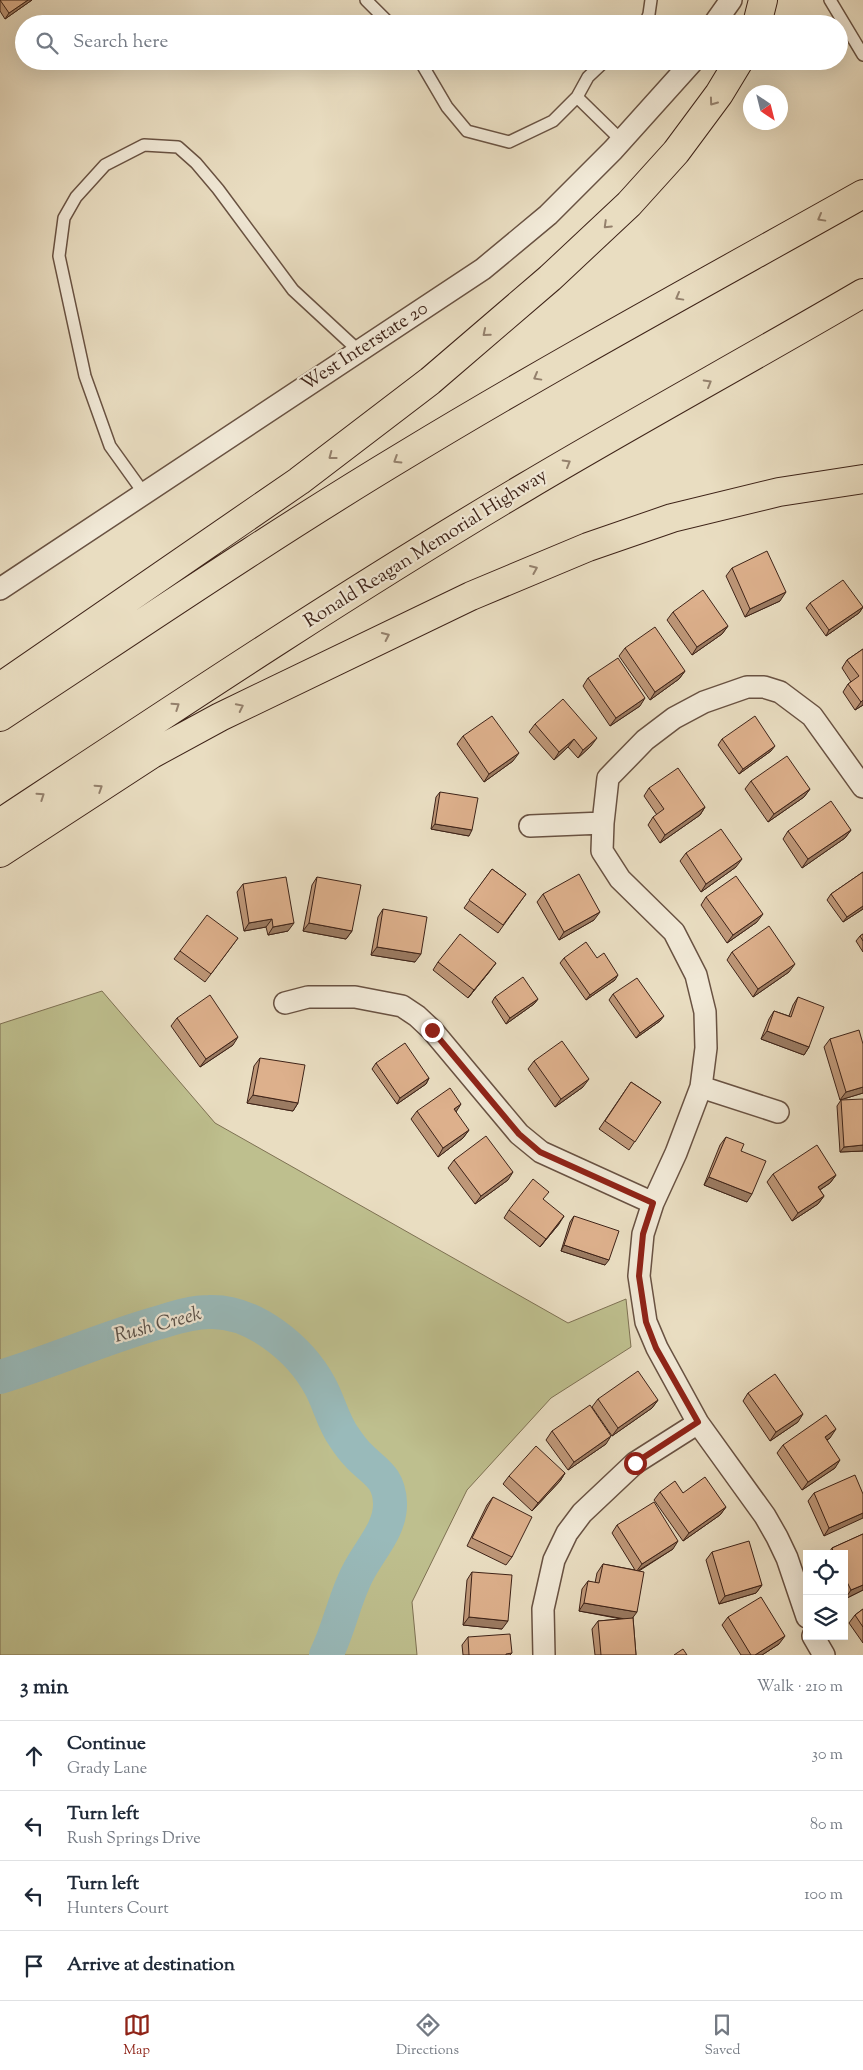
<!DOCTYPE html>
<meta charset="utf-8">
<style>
body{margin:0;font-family:"Sorts Mill Goudy",serif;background:#f2f2f3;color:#1f2937}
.controls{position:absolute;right:15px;bottom:15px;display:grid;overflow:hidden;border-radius:0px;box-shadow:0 5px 20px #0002}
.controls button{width:45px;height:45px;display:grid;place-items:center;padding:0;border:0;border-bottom:1px solid #e0e1e3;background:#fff;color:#1f2937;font:25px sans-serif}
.compass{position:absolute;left:743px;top:85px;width:45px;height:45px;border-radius:50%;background:#fff;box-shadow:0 5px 20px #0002;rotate:145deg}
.stop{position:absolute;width:15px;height:15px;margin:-11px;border:4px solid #8f2418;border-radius:50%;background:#fff}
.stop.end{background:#8f2418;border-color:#fff;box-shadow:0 1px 5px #0008}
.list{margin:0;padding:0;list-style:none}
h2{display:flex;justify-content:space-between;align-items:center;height:65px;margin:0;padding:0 20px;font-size:21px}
h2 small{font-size:16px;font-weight:400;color:#747a83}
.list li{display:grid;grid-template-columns:32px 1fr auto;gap:15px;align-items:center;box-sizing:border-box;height:70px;padding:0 20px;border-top:1px solid #e0e1e3}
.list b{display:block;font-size:19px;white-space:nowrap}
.list p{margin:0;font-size:16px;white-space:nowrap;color:#747a83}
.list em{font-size:16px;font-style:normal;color:#747a83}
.icon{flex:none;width:28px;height:28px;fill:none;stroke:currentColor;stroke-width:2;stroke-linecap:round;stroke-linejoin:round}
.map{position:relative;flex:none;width:863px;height:1655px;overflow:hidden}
.search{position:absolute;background:#fff;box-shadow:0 5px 20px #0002;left:15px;right:15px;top:15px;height:55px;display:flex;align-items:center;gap:12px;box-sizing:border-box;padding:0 18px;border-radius:28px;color:#747a83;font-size:19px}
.sheet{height:345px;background:#fff}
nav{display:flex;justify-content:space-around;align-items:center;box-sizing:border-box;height:70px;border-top:1px solid #e0e1e3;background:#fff;font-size:14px;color:#747a83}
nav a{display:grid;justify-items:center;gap:2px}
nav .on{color:#8f2418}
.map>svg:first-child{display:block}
</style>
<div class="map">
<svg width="863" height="1655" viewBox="0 0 863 1655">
<rect width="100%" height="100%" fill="#e9ddc1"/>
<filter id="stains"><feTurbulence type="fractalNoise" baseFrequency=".004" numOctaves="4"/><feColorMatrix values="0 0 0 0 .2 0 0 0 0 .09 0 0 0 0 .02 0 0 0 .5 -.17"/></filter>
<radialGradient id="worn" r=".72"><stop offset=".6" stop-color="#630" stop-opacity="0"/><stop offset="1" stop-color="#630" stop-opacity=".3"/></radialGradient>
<path fill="#bebf8e" stroke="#7e7153" d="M102,991L215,1123L568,1323L626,1299L631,1347L551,1398L467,1490L412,1602L417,1655H0V1024Z"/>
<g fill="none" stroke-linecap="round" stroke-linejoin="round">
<path stroke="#99baba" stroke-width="34" d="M0,1377C53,1361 104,1338 157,1323C174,1318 191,1312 209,1312C253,1310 300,1349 320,1386C329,1402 333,1422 344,1437C348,1443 353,1450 358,1455C374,1472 389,1476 390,1503C391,1532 364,1555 354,1581C343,1605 338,1631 326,1655"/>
<g stroke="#695242" stroke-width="14">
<path id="lane" d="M366,0L390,24
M830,0L863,55
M645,24L649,14L651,0
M420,61L447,107L467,131L509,142L553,121L577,97L588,77L605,61
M577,97L622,141
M143,492L110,446L85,376L59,256L64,218L76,197L105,165L144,145L178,147L196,163L218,189L293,290L360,352"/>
</g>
<g stroke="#695242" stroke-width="24">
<path id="street" d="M714,24L731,0
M0,589L483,269L548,215L613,150L693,61
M530,826L603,823
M285,1003L308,997H355L402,1006L417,1016L432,1030L519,1134L541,1152L653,1203
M701,1087L778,1112
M807,1617L787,1558L777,1537L765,1516L698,1423L657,1348L646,1322L639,1276L643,1234L653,1203L676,1153L701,1087L706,1048L705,1012L696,975L674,932L620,879L602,851L603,823L608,778L645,740L674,718L704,702L747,687H764L780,692L812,716L863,787
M813,1636L824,1655
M544,1655L543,1609L554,1560L567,1533L582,1513L635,1463L698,1423"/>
</g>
<g stroke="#3e2318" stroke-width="30">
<path id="highway" d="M757,24L763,0
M0,687L299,481L430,381L550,278L629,204L676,152L719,94L739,61
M0,717C134,629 267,538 405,455C555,364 710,280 863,194
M0,823C174,708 348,592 527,486C638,420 752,358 863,293
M0,853L152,754L220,717L471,596L588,547L672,518L779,492L863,479"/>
</g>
<use href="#lane" stroke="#f1e9d7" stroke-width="11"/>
<use href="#street" stroke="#f1e9d7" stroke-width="21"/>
<use href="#highway" stroke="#e9ddc1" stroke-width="28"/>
</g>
<path fill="#be9778" stroke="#3e2318" d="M0,0H32L5,19L0,11Z
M732,568L780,601L745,617L726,576Z
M810,603L863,607L859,613L826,636L806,608Z
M673,612L728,626L722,634L692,655L667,620Z
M625,648L685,671L679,679L650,700L619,656Z
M863,649V705L855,710L843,692L848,684L851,682L842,668L847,660Z
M588,678L640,706L610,726L583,686Z
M535,724L591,746L578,758L568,747L554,760L529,732Z
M463,736L513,761L484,782L457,744Z
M722,739L771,751L739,774L718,745Z
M751,781L810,789L804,797L768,822L745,789Z
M649,788L705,807L700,815L660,843L648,825L653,817L657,815L644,796Z
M440,792L469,836L431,829L436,797Z
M851,830L845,838L802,868L783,839L788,831Z
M686,853L736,867L701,892L680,861Z
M492,869L526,894L498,933L464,908Z
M863,872V909L843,922L827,900L831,894Z
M317,877L352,931L346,939L303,931L312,885Z
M243,884L288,931L268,935L266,927L244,931L237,892Z
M543,894L594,920L559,940L537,902Z
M706,897L757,922L727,943L701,905Z
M383,909L415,962L371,955L378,917Z
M863,934V952L856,941L860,936Z
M238,938L205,982L174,959L180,951Z
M732,952L789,972L753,997L727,960Z
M564,958H597L615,980L586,1000L560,963Z
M438,962L490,971L468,998L433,970Z
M613,994L660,1021L636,1038L609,1000Z
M495,997L538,999L534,1004L506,1024L492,1002Z
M798,997L809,1047L804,1055L761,1039L769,1019L774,1011L789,1016L793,1005Z
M177,1018L233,1045L200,1067L171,1026Z
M830,1039L863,1044V1093L840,1100L824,1047Z
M260,1058L298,1103L293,1111L247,1103L254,1066Z
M534,1061L583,1087L555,1107L528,1069Z
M376,1063L429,1078L426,1084L397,1104L372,1069Z
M631,1082L661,1102L629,1150L599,1129Z
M841,1100L863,1151L840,1152L837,1106Z
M417,1111L469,1130L463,1138L438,1157L411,1119Z
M726,1137L741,1151L747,1202L704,1185L720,1145Z
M454,1160L508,1180L475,1204L448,1168Z
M773,1174L836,1175L830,1183L820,1190L824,1196L818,1204L792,1221L767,1182Z
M544,1200L559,1224L540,1247L504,1218L509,1210Z
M574,1216L605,1265L561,1251L570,1222Z
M748,1393L798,1422L770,1441L743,1401Z
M598,1399L658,1400L652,1408L612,1436L592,1407Z
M552,1431L606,1444L568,1470L546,1440Z
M830,1438L827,1440L835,1468L802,1490L777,1453L783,1445Z
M565,1473L560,1481L532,1511L503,1484L509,1476Z
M660,1492L683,1493L726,1507L720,1515L683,1541L654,1500Z
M814,1493L863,1494L824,1536L808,1501Z
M493,1497L512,1557L506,1565L467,1546L487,1505Z
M617,1525L673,1549L639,1571L633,1618L636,1655H595L592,1629L598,1621L621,1619L579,1611L582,1589L588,1581L595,1583L597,1573L603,1564L635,1570L612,1533Z
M863,1534V1590L845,1599L844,1597V1554H828L832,1548Z
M712,1552L762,1585L756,1593L719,1604L706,1560Z
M472,1572L502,1629L463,1625L467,1580Z
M863,1609V1643L849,1623L855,1615Z
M728,1617L779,1644L762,1655H741L722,1625Z
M468,1637L512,1653L510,1655H463L462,1645Z"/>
<path fill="#9b7b62" stroke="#3e2318" d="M28,0H32L5,19L9,13Z
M786,592L780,601L745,617L750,609Z
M863,607L859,613L826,636L829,630Z
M728,626L722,634L692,655L697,647Z
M685,671L679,679L650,700L655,692Z
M645,698L640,706L610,726L616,718Z
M863,700V705L855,710L861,702Z
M597,738L591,746L578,758L583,750Z
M574,739L568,747L554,760L559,752Z
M775,746L771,751L739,774L743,769Z
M519,753L513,761L484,782L489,774Z
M810,789L804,797L768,822L774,814Z
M705,807L700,815L660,843L665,835Z
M435,824L472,830L469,836L431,829Z
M851,830L845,838L802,868L808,859Z
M742,859L736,867L701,892L706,884Z
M863,906V909L843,922L847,917Z
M600,912L594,920L559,940L564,932Z
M763,914L757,922L727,943L733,935Z
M272,919L266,927L244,931L249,923Z
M294,923L288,931L268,935L273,927Z
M309,923L352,931L346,939L303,931Z
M377,947L421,954L415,962L371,955Z
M496,963L490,971L468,998L474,990Z
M795,964L789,972L753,997L758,989Z
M618,975L615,980L586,1000L590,995Z
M538,999L534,1004L506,1024L510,1018Z
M664,1016L660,1021L636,1038L640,1033Z
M767,1031L809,1047L804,1055L761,1039Z
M238,1037L233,1045L200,1067L206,1059Z
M429,1078L426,1084L397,1104L400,1098Z
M589,1079L583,1087L555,1107L561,1099Z
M863,1087V1093L840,1100L846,1092Z
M253,1095L298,1103L293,1111L247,1103Z
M461,1104L456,1112L454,1109Z
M469,1130L463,1138L438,1157L443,1148Z
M863,1145V1151L840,1152L844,1147Z
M513,1172L508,1180L475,1204L481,1196Z
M836,1175L830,1183L812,1195L818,1187Z
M709,1177L752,1194L747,1202L704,1185Z
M824,1196L818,1204L792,1221L798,1213Z
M564,1216L559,1224L540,1247L546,1239Z
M564,1245L609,1260L605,1265L561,1251Z
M658,1400L652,1408L612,1436L618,1428Z
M803,1414L798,1422L770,1441L776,1432Z
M836,1429L830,1438L819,1445L825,1437Z
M611,1436L606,1444L568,1470L574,1462Z
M840,1460L835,1468L802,1490L808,1482Z
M565,1473L560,1481L532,1511L538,1503Z
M726,1507L720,1515L683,1541L689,1533Z
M863,1513V1518L824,1536L829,1528Z
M678,1541L673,1549L636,1572L642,1564Z
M762,1585L756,1593L719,1604L725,1596Z
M863,1585V1590L845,1599L851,1590Z
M584,1603L637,1612L631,1620L579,1611Z
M469,1617L508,1621L502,1629L463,1625Z
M785,1636L779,1644L762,1655H755Z"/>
<path fill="#ddb08c" stroke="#3e2318" d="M0,0H28L9,13Z
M767,551L786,592L750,609L732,568Z
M843,580L863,607L829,630L810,603Z
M703,590L728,626L697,647L673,612Z
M655,627L685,671L655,692L625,648Z
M863,649V700L861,702L848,684L859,676L847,660Z
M618,658L645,698L616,718L588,678Z
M563,699L597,738L583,750L574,739L559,752L535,724Z
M492,716L519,753L489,774L463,736Z
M755,716L775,746L743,769L722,739Z
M787,756L810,789L774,814L751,781Z
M678,768L705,807L665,835L653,817L664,809L649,788Z
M440,792L478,798L472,830L435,824Z
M831,801L851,830L808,859L788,831Z
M721,829L742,859L706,884L686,853Z
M492,869L526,894L503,925L469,900Z
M863,872V906L847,917L831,894Z
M579,874L600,912L564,932L543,894Z
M736,876L763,914L733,935L706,897Z
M286,877L294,923L273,927L272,919L249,923L243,884Z
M317,877L361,885L352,931L309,923Z
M383,909L427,917L421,954L377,947Z
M207,915L238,938L211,974L180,951Z
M769,926L795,964L758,989L732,952Z
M460,934L496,963L474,990L438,962Z
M863,934V941L860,936Z
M586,942L597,958L604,953L618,975L590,995L564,958Z
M523,977L538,999L510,1018L495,997Z
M637,978L664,1016L640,1033L613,994Z
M210,995L238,1037L206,1059L177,1018Z
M798,997L824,1007L809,1047L767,1031L774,1011L791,1017Z
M859,1030L863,1044V1087L846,1092L830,1039Z
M562,1041L589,1079L561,1099L534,1061Z
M405,1043L429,1078L400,1098L376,1063Z
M260,1058L305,1065L298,1103L253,1095Z
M631,1082L661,1102L635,1142L605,1121Z
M450,1088L461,1104L454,1109L469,1130L443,1148L417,1111Z
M863,1099V1145L844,1147L841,1100Z
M486,1136L513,1172L481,1196L454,1160Z
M726,1137L744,1144L741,1151L766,1161L752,1194L709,1177Z
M817,1145L836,1175L818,1187L824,1196L798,1213L773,1174Z
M533,1179L549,1192L543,1199L564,1216L546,1239L509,1210Z
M574,1216L619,1231L609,1260L564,1245Z
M638,1371L658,1400L618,1428L598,1399Z
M775,1374L803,1414L776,1432L748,1393Z
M590,1405L611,1436L574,1462L552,1431Z
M826,1415L836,1429L825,1437L840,1460L808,1482L783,1445Z
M536,1446L565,1473L538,1503L509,1476Z
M855,1475L863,1494V1513L829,1528L814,1493Z
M705,1477L726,1507L689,1533L660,1492L675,1481L683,1493Z
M493,1497L532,1517L512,1557L472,1538Z
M654,1502L678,1541L642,1564L617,1525Z
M863,1534V1585L851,1590L844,1576V1554H834L832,1548Z
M749,1541L762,1585L725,1596L712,1552Z
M603,1564L644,1572L637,1612L584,1603L588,1581L599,1583Z
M472,1572L512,1575L508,1621L469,1617Z
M761,1597L785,1636L755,1655H751L728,1617Z
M863,1609V1627L855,1615Z
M633,1618L636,1655H601L598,1621Z
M510,1634L512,1653L506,1654V1655H469L468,1637Z
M683,1649L687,1655H674Z"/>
<defs><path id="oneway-chevron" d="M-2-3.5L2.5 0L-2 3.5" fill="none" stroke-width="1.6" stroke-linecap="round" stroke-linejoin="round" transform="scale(1.25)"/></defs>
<g stroke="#94806c">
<use href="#oneway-chevron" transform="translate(713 102) rotate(126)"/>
<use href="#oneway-chevron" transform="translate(821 218) rotate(151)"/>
<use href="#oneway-chevron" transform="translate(607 225) rotate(136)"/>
<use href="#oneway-chevron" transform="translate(679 297) rotate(151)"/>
<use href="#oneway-chevron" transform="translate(486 333) rotate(140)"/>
<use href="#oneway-chevron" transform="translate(537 377) rotate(151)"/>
<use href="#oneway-chevron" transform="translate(708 383) rotate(-30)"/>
<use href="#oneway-chevron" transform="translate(332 456) rotate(143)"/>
<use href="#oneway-chevron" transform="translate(397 460) rotate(148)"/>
<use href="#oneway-chevron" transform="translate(567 463) rotate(-30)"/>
<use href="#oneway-chevron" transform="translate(534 569) rotate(-23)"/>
<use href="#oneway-chevron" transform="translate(386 636) rotate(-25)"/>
<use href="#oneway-chevron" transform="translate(176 706) rotate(-34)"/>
<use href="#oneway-chevron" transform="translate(240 707) rotate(-26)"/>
<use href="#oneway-chevron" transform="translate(99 788) rotate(-33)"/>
<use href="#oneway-chevron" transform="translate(41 796) rotate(-34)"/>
</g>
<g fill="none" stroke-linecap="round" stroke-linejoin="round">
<path stroke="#8f2418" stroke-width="6" d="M432,1030L519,1134L540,1152L653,1203L643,1234L639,1276L646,1322L656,1348L698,1422L635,1463"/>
</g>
<g text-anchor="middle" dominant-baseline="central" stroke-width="4.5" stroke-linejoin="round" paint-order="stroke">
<g font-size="19" fill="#3e2318" stroke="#f1e9d7">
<text transform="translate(365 347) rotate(-33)">West Interstate 20</text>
<text transform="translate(426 549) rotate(-32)">Ronald Reagan Memorial Highway</text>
</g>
<g font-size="20" font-style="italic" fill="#595049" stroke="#f1e9d7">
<text transform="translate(158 1326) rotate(-15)">Rush Creek</text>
</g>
</g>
<rect width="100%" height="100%" filter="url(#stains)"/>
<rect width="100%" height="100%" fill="url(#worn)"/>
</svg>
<div class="controls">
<button><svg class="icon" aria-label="locate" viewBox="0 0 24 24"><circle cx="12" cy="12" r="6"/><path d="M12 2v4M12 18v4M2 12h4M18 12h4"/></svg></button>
<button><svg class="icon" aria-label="layers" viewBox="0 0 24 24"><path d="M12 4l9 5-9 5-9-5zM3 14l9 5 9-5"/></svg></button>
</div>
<svg class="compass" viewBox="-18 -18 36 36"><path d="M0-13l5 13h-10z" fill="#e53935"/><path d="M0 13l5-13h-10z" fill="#747a83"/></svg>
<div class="stop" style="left:635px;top:1463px"></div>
<div class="stop end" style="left:432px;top:1030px"></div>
<div class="search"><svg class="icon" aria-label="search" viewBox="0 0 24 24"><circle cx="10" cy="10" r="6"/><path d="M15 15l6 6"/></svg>Search here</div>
</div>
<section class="sheet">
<h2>3 min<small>Walk · 210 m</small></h2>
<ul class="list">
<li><svg class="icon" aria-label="ahead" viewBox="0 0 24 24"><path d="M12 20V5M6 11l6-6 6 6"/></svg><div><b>Continue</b><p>Grady Lane</p></div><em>30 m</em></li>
<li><svg class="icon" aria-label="left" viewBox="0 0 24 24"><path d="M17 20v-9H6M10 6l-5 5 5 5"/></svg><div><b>Turn left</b><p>Rush Springs Drive</p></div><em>80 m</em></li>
<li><svg class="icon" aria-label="left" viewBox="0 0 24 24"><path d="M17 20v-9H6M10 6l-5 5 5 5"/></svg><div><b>Turn left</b><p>Hunters Court</p></div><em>100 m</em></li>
<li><svg class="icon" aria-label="arrive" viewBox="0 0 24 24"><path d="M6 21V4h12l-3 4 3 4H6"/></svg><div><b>Arrive at destination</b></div></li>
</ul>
</section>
<nav>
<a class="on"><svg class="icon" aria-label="map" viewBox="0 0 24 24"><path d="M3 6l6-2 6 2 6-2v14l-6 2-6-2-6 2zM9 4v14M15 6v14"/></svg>Map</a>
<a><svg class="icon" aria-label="directions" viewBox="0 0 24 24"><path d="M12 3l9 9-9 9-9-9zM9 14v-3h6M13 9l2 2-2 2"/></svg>Directions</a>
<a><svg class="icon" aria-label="saved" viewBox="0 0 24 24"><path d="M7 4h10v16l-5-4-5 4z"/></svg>Saved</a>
</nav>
